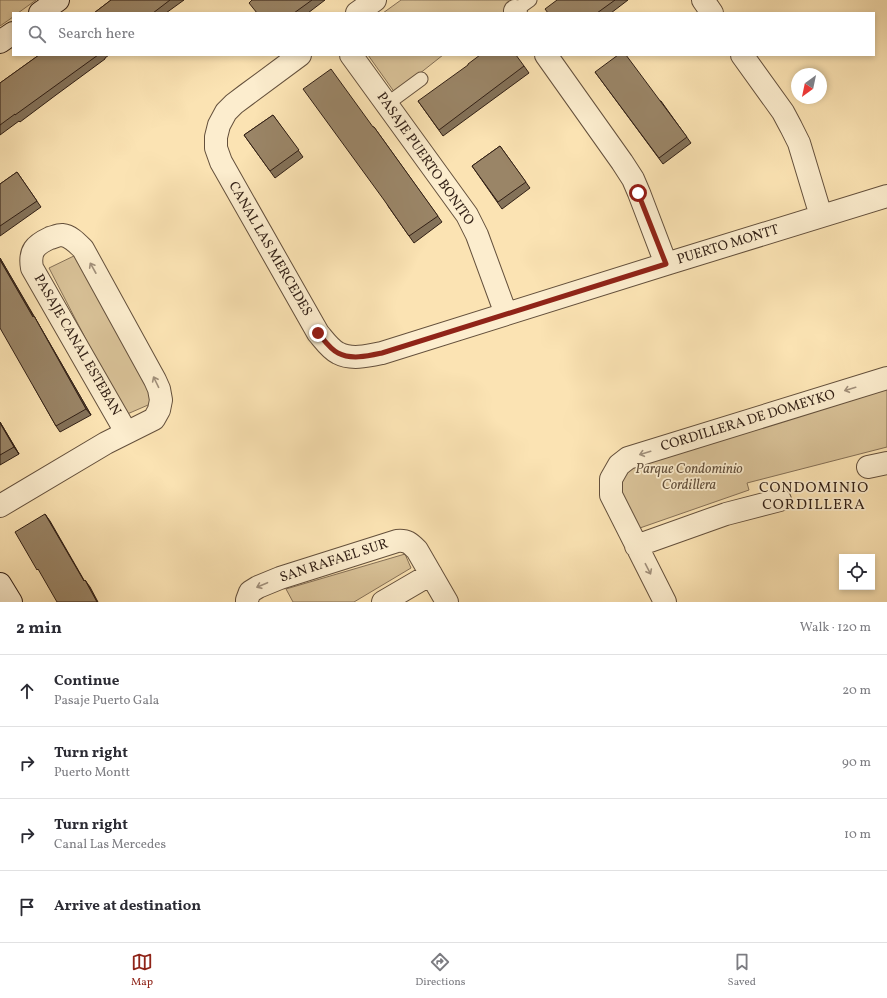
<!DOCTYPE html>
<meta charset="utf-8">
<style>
body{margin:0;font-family:Vollkorn,serif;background:#f2f2f3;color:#2b2b33}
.controls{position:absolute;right:12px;bottom:12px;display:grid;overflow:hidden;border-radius:0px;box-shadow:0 2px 6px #0003}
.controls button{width:36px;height:36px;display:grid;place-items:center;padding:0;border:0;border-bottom:1px solid #e1e1e2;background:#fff;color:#2b2b33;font:20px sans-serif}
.compass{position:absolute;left:791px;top:68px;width:36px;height:36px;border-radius:50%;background:#fff;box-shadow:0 2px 6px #0003;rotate:213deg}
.stop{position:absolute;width:12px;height:12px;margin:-9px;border:3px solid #8f2418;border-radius:50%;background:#fff}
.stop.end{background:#8f2418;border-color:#fff;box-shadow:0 1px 4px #0008}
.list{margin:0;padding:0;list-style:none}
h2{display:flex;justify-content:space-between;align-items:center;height:52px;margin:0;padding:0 16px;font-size:17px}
h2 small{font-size:13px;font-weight:400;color:#7c7c81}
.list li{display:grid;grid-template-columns:26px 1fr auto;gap:12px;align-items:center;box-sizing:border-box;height:72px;padding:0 16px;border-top:1px solid #e1e1e2}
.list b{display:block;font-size:15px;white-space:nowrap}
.list p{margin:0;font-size:13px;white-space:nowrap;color:#7c7c81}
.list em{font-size:13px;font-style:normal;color:#7c7c81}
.icon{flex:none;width:22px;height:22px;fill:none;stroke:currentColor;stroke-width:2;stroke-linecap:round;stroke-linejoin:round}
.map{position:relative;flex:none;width:887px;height:602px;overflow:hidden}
.search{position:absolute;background:#fff;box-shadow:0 2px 6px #0003;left:12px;right:12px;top:12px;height:44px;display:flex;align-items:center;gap:10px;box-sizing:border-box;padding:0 14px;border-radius:0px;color:#7c7c81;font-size:15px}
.sheet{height:340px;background:#fff}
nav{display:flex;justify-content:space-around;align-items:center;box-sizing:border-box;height:56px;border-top:1px solid #e1e1e2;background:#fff;font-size:11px;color:#7c7c81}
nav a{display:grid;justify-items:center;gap:2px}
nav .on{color:#8f2418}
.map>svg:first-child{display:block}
</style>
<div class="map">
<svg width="887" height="602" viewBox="0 0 887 602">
<rect width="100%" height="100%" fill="#fbe3b3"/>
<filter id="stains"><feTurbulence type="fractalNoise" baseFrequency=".005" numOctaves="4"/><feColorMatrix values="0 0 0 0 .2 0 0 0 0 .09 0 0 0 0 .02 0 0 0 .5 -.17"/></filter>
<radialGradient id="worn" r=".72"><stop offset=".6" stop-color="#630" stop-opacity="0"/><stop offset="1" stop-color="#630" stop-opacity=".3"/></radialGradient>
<path fill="#d9c298" stroke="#857056" d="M0,0H36L18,13H13V17L0,26Z
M401,0H523L504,13H383Z
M368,55H443L395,93Z
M78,254L155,402L125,415L49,268Z
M887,384V447L747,483L749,490L637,529L619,486L628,467Z
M405,554L411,568L354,602H293L286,589Z"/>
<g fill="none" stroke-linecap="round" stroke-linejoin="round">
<g stroke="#64503c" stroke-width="15">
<path id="lane" d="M512,13L530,0
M387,104L421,79"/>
</g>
<g stroke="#64503c" stroke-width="24">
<path id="street" d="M703,0L712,13
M515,11L516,13
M357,13L375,0
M300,55L246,95L234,104L226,112L219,125L216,137V148L221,162L318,333C324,340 330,349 338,353C351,360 368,356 382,353L666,264L887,196
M351,55L467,215L477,235L506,314
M546,55L622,162L633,179L639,193L666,264
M742,55L783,112L791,127L799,143L821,216
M868,467L887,463
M0,506L106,443L154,419L159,410L161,400L159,389L155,380L83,249C77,243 71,236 62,235C58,235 54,237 50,238C35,245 29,251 32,268L126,432
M636,546L726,514L780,500
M247,602V600L250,592L258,587L280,578L397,541C407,540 410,543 417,550L447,602
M383,602L431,574
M665,602L611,495V479L619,465L628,458L887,378"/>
</g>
<g stroke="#311f15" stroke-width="24">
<path id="secondary" d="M40,13L58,0
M0,42L13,33
M0,584L11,602"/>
</g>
<use href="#lane" stroke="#fcedce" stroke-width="13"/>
<use href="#street" stroke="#fcedce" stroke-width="22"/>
<use href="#secondary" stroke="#fcedce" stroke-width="22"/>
</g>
<path fill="#847259" stroke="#311f15" d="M111,0H184L166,13H94Z
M252,0H325L308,13H257Z
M557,0H628L611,13H548Z
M39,55H109L105,58V59L56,95L20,122L19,121L0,135V83Z
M524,66L529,73L443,136L418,101Z
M595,72L660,101H661L691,143L663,164Z
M273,115L303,157L275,178L244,135Z
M373,127H374L442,222L414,243L388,206Z
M500,146L530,188L502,209L472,166Z
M17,172L41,207L0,236V184Z
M0,258L34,316L38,323L91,415L60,432L56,426L34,387Z
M0,422L19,454L0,465Z"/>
<path fill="#6c5d48" stroke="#311f15" d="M0,258L37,322L34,316L38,323L91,415L86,409L0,260Z
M0,422L19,454L14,447L0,423Z
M45,514L50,521L88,587L84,581Z
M85,580L90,587L98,602H97Z"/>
<path fill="#9a8567" stroke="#311f15" d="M111,0H170L153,13H94Z
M252,0H312L294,13H257L249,3Z
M557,0H615L597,13H548L545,9Z
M39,55H98L15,115V114L0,125V83Z
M480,55H516L524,66L439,130L418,101L468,65V64Z
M618,55H626L687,137L659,158L595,72Z
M331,69L373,127H374L438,216L409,236L384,200L303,89Z
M273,115L299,150L270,171L244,135Z
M500,146L526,182L498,202L472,166Z
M17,172L37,201L0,226V184Z
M0,260L33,317L34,316L86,409L56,426L0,328Z
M0,423L14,447L0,455Z
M45,514L84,581L85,580L97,602H57L38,569L37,570L15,532Z"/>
<defs><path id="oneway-shaft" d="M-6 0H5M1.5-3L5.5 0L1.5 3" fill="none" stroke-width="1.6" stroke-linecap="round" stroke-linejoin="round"/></defs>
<g stroke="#a1907b">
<use href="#oneway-shaft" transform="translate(93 268) rotate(-119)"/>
<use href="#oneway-shaft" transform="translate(156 382) rotate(-116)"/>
<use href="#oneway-shaft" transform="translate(850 389) rotate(163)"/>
<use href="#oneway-shaft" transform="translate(645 453) rotate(163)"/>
<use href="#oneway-shaft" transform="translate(648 569) rotate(63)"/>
<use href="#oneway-shaft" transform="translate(262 585) rotate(157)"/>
</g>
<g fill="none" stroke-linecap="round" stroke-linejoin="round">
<path stroke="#8f2418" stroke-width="5" d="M318,333C324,340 330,349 338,353C351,360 368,356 382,353L666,264L638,193"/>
</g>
<g text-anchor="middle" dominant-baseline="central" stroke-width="3.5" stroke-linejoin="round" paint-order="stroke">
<g font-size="14" fill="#311f15" stroke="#fcedce">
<text transform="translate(425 159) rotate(55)">PASAJE PUERTO BONITO</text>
<text transform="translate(728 245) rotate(-17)">PUERTO MONTT</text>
<text transform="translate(270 249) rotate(60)">CANAL LAS MERCEDES</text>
<text transform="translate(77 345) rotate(60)">PASAJE CANAL ESTEBAN</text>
<text transform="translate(748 421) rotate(-17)">CORDILLERA DE DOMEYKO</text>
<text transform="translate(334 561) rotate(-18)">SAN RAFAEL SUR</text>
</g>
<g font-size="14" font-style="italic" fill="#63503c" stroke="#fcedce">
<text x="689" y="469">Parque Condominio<tspan x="689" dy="16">Cordillera</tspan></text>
</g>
<g font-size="15" letter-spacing="1" fill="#311f15" stroke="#fcedce">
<text x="814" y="488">CONDOMINIO<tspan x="814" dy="17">CORDILLERA</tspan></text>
</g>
</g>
<rect width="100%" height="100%" filter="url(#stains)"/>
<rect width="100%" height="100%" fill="url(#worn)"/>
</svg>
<div class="controls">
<button><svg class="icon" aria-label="locate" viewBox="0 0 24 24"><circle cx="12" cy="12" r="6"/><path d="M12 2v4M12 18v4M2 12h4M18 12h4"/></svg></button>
</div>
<svg class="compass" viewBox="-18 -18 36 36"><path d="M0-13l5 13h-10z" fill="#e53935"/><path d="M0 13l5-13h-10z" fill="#7c7c81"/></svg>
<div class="stop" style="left:638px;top:193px"></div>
<div class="stop end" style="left:318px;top:333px"></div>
<div class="search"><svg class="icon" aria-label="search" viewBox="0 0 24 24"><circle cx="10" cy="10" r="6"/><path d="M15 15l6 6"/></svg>Search here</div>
</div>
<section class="sheet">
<h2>2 min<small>Walk · 120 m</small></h2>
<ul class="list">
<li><svg class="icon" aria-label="ahead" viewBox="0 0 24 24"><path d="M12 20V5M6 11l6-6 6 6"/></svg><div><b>Continue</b><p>Pasaje Puerto Gala</p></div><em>20 m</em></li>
<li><svg class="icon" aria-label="right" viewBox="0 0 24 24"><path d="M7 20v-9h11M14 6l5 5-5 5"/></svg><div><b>Turn right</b><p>Puerto Montt</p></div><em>90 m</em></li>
<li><svg class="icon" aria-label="right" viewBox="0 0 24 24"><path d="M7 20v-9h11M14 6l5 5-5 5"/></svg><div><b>Turn right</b><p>Canal Las Mercedes</p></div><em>10 m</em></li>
<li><svg class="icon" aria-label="arrive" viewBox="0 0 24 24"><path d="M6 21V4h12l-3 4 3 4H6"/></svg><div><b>Arrive at destination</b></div></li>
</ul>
</section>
<nav>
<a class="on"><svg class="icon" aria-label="map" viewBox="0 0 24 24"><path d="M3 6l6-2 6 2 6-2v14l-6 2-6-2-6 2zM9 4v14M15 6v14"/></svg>Map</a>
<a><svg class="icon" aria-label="directions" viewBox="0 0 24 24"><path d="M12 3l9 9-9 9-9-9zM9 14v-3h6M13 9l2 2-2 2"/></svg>Directions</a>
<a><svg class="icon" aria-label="saved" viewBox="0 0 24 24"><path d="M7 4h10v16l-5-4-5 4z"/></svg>Saved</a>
</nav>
